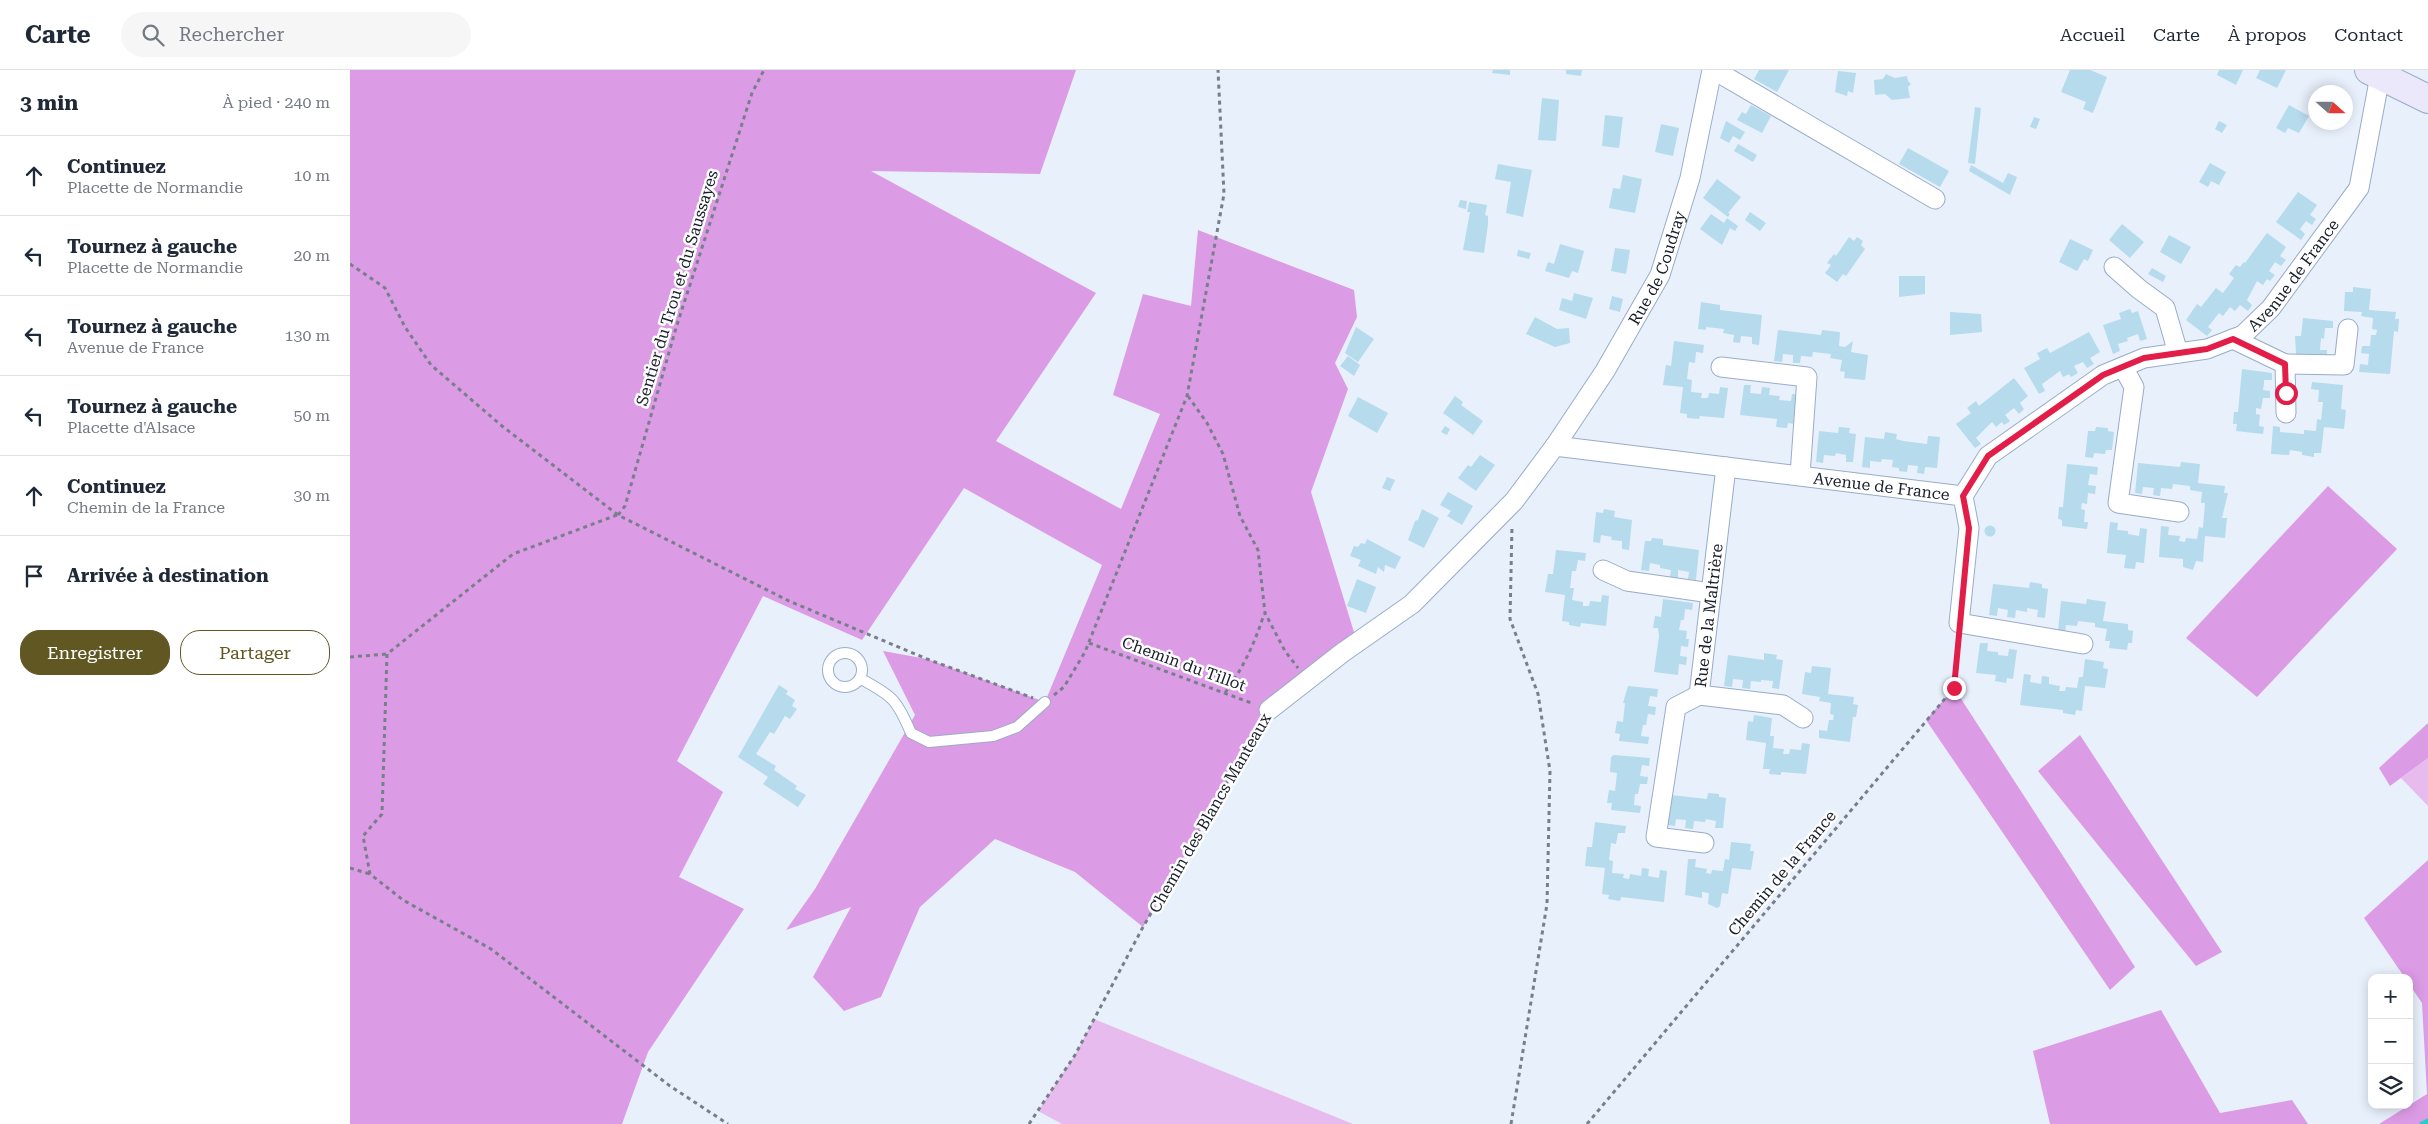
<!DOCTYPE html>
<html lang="fr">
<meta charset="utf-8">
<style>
body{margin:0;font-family:"Roboto Serif",serif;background:#f6f6f7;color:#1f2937}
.controls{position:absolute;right:15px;bottom:15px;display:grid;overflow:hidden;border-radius:10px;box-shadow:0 2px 12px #0003}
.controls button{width:45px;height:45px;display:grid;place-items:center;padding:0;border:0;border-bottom:1px solid #e0e1e3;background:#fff;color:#1f2937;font:25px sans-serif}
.compass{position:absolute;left:1958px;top:15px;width:45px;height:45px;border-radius:50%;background:#fff;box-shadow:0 2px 12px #0003;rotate:111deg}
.stop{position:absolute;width:15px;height:15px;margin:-11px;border:4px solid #e11d48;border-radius:50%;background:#fff}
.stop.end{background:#e11d48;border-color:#fff;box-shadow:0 1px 5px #0008}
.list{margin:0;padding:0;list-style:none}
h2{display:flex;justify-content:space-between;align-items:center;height:65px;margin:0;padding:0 20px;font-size:21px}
h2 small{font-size:16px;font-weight:400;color:#747a83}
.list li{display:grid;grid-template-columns:32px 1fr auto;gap:15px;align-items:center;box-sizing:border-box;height:80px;padding:0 20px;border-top:1px solid #e0e1e3}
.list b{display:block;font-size:19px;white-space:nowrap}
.list p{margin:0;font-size:16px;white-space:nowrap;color:#747a83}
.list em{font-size:16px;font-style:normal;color:#747a83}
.actions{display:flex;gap:10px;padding:15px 20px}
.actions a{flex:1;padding:11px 0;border:1px solid #615723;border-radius:20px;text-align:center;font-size:18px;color:#615723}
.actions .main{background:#615723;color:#fff}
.icon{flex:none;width:28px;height:28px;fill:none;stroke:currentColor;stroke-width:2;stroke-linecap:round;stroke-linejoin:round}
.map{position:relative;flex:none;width:2078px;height:1054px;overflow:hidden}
header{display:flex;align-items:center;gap:30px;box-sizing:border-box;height:70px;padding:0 25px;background:#fff;border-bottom:1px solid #e0e1e3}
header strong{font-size:24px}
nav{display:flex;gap:28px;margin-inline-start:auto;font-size:18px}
.search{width:350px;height:45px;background:#f6f6f7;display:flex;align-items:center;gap:12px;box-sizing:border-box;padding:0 18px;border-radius:28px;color:#747a83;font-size:19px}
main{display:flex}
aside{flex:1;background:#fff}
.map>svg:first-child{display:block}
</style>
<header>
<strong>Carte</strong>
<div class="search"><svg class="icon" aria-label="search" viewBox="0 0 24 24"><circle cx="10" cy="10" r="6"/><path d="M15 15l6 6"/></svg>Rechercher</div>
<nav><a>Accueil</a><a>Carte</a><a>À propos</a><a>Contact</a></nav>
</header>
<main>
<aside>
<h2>3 min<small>À pied · 240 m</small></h2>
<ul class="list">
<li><svg class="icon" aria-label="ahead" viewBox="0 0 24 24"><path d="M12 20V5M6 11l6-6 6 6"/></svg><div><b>Continuez</b><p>Placette de Normandie</p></div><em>10 m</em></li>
<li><svg class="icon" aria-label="left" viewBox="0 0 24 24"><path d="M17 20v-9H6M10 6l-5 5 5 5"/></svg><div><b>Tournez à gauche</b><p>Placette de Normandie</p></div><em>20 m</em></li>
<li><svg class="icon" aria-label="left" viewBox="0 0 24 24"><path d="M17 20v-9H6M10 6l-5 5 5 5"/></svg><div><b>Tournez à gauche</b><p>Avenue de France</p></div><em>130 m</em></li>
<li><svg class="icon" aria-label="left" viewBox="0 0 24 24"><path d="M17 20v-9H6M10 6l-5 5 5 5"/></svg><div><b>Tournez à gauche</b><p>Placette d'Alsace</p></div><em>50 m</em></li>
<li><svg class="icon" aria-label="ahead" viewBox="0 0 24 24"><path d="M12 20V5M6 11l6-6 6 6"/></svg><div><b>Continuez</b><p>Chemin de la France</p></div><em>30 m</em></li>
<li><svg class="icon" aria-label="arrive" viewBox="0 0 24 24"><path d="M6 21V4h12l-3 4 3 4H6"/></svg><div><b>Arrivée à destination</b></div></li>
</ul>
<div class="actions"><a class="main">Enregistrer</a><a>Partager</a></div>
</aside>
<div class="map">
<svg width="2078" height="1054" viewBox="0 0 2078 1054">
<rect width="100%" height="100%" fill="#e8f0fc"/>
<path fill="#e8bbee" d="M2078,688V736L2051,708Z
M744,949L1003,1054H712L688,1041L725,985Z"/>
<path fill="#dc9be5" d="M0,0H726L690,104L521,101L746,223L646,371L771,439L810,344L763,325L793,224L841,236L848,160L1004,220L1007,247L985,293L998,319L961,422L1007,572L919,640L793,857L725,802L645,769L570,837L531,927L494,941L463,907L501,837L436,860L465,819L565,645L533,581L577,589L695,632L752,495L614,418L512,570L413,526L327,691L373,722L329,807L394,839L298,982L272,1054H0Z
M1978,416L2047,479L1907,627L1836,568Z
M1604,618L1785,897L1760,920L1576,650Z
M2078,653V688L2040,716L2029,698Z
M1730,665L1872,882L1846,896L1688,701Z
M2078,790V1054H2029L2077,1024L2072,933L2059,914V908H2055L2014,848Z
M1811,940L1870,1043L1942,1030L1958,1054H1700L1683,981Z"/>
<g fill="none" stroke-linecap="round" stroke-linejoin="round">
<path stroke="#27cecd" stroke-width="5" d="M2072,1054L2078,1051"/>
</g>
<path fill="#b5dbec" d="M1143,0H1160V5L1142,3Z
M1216,0H1232L1231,6L1216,4Z
M1409,0H1439L1427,22L1404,9Z
M1720,0H1740L1757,7L1743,43L1733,39L1736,32L1711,22Z
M1869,0H1893L1886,15L1867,5Z
M1910,0H1936L1927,18L1906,8Z
M1488,1L1506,3L1503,23L1498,21L1497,26L1485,22Z
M1536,4L1545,8L1557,6L1558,11L1561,14L1558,17L1560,28L1542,30L1535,24L1525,25L1524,10L1533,9Z
M1192,28L1209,30L1206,71L1188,70Z
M1401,35L1421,46L1412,63L1387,50L1392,42L1396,44Z
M1939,35L1959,46L1949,63L1938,58L1935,63L1926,58Z
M1625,37L1631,38L1625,94L1618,93Z
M1255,45L1273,47L1269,78L1252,76Z
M1684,47L1690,49L1686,59L1680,57Z
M1376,51L1395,62L1390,70L1383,66L1379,73L1370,68Z
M1869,51L1877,55L1872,63L1865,59Z
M1311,54L1329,58L1323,86L1305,82Z
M1388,74L1407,85L1403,92L1384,81Z
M1558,78L1599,101L1590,117L1549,94Z
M1860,93L1876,102L1869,115L1861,111L1858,117L1849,112Z
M1148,94L1182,100L1173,147L1156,143L1161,112L1145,109Z
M1621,95L1653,113L1658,103L1667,107L1660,125L1619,101Z
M1273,105L1292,109L1285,143L1259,138L1263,118L1270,119Z
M1367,109L1391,127L1378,143L1380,144L1378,147L1353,128Z
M1948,122L1967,135L1960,145L1966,149L1962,155L1956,151L1950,159L1955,164L1951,170L1926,152Z
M1110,130L1117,131L1116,139L1108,137Z
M1119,132L1137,135L1135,145L1138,146V154L1134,183L1113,180L1120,142H1117Z
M1400,142L1416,153L1410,161L1395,150Z
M1361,144L1374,153L1377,148L1388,156L1385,161L1380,158L1372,175L1350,159Z
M1772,154L1794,172L1780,188L1759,170Z
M1917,163L1936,177L1930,186L1936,190L1931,196L1925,192L1919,201L1925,205L1920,211L1917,209L1913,215L1907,211L1897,230L1902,235L1898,241L1890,235L1885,241L1880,237L1873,246L1869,243L1858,257L1862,260L1857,266L1836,250L1847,234L1851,237L1866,218L1873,223L1884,208L1879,204L1886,195L1890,197L1894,192L1895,193Z
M1819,165L1841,177L1831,194L1810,182Z
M1499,167L1504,171L1507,167L1513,171L1511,175L1515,179L1496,206L1493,204L1487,212L1475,203L1481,195L1477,193L1484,184L1486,186Z
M1720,169L1743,180L1738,191L1734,189L1727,201L1709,192Z
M1210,174L1234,181L1228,203L1222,201L1219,208L1195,201L1198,192L1204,194Z
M1265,178L1280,180L1276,204L1261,201Z
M1168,180L1181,183L1179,189L1167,186Z
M1802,198L1816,206L1813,212L1798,204Z
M1549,206H1575V224L1549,227Z
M2003,217L2021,219L2019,240L2046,242L2045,249H2049L2048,262L2044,261L2040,304L2009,302L2010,294L2018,295L2019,284L2011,283L2012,276H2020L2021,265H2026L2027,260L2022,259L2023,248L2011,246L2012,242L1994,241L1995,222H2003Z
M1224,223L1243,228L1236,249L1209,240L1212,228L1222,231Z
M1262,226L1273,229L1270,242L1259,239Z
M1351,232L1370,235V240L1412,245L1409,275L1402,274V267L1391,266L1390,273L1383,272L1384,265L1373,263L1374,259L1356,257V260L1348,259Z
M1780,239L1782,243L1788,241L1797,269L1790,271L1788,264L1777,268L1778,271L1768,274L1770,281L1763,284L1753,255L1771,249L1769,243Z
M1600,242L1631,244L1632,262L1600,265Z
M1185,247L1207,259L1219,258L1220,273L1205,277L1176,264Z
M1953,248L1983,251V258H1975L1974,269L1971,268L1970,280H1977V287L1946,284L1945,266H1951Z
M1006,257L1024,269L1008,292L995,283Z
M1428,260L1471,265L1472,260L1490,262L1489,276L1495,277L1503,271L1501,282L1518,285L1515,310L1494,308L1495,302L1490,301L1492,290L1480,288L1481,284L1463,282L1462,287L1451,286L1450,293H1443V285L1433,284L1432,292L1424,291Z
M1739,262L1750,282L1740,288L1744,294L1737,298L1733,292L1724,296L1728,303L1721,307L1719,304L1713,307L1710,301L1692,314L1695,321L1689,324L1674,298L1690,289L1687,283L1697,278L1700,283Z
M1324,271L1354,275L1353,283L1346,282L1345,293L1339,292L1337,309L1342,310L1341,322L1352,323L1351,328H1358L1359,323L1369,324L1370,317L1378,318L1374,348L1350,346L1349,349L1337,348V344L1330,343L1333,317L1313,315L1316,295L1321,296Z
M998,286L1010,295L1004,306L990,296Z
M1892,299L1922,303V310H1914V314L1913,320L1920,321V328H1913L1911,339L1906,338V344L1910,345L1909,356L1914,357L1913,364L1886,361L1887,354H1883L1884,342H1888Z
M1664,308L1678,326L1670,333L1674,339L1669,344L1664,338L1655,345L1660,351L1654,355L1652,352L1646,357L1642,352L1626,368L1631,374L1625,378L1606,354L1621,343L1617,338L1626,331L1629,336Z
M1962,312L1993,315L1991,339L1996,340L1994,359L1974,357L1971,383H1964V387L1952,385V382L1940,380L1939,385L1921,384L1923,356L1930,357V362L1954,364V360L1966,361L1967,349L1971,350L1973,332H1968L1969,320L1961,319Z
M1394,315H1401L1400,323L1411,324L1412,317L1420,318L1419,325L1430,326L1429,330L1441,331L1442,324L1449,325L1445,354L1438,353L1437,358L1426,357L1427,349L1390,345Z
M1105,326L1113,332L1111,335L1133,351L1123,365L1093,343Z
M1008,327L1038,343L1027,363L998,346Z
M1095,356L1100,359L1097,365L1091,362Z
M1489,357L1500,358L1499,363L1506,364L1503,392H1496V385L1486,383L1485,386L1474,385L1473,393L1466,392L1469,361L1488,363Z
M1746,357L1758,358V361L1764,362L1762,380H1756L1755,384L1744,383L1743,388L1735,387L1738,361H1745Z
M1535,362L1547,364L1546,369L1553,371L1577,374L1578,366L1590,367L1587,398L1575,397L1574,404L1567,403L1568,396L1558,395L1557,402L1549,401V398L1542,397L1543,390L1532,389L1531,392L1520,391V398L1512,397L1515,367L1534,369Z
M1130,385L1145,395L1126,421L1108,408L1118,395L1121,397Z
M1831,392L1850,394L1848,413L1875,416L1874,423H1878L1872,448H1877L1875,468L1855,466L1853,492L1846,491L1843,500L1833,497V489L1809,487L1811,456L1819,457L1818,465L1830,466L1829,471L1835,472L1836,468L1847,469L1849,457L1853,458L1855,433H1851L1852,422L1840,420V416L1823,414L1822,419L1811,418L1810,426L1803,425L1804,418L1793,417L1792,424L1785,423L1788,393L1830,397Z
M1717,394L1748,397L1747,405L1740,404L1738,415L1746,416L1745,424L1738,423L1737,434L1732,433L1731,439L1735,440L1734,452H1738L1737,459L1712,456V450L1708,449L1709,437H1713Z
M1037,407L1045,410L1040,421L1032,418Z
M1098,422L1123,436L1112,455L1097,446L1101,441L1090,435Z
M1072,439L1089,448L1074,478L1058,470L1065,451L1068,450Z
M1254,439L1265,441L1264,447L1282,450L1279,480L1272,479V471L1261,470L1262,467L1251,465L1250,473L1243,472L1246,442L1253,443Z
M1760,452L1768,453L1767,460L1778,461V464L1789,466L1790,458L1797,459L1794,493L1786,492L1785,499L1774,498L1776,485L1757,483Z
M1634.5 461a5.5 5.5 0 1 1 11 0a5.5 5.5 0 1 1-11 0Z
M1302,468L1313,469V475L1349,480L1346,510L1338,509L1339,502L1328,500V508L1320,507L1321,500L1310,498V495L1300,493L1299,501L1291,500L1295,471H1301Z
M1017,469L1051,487L1045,499L1035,495L1034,502L1028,497L1026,504L1008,496L1011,490L1000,486L1004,476L1008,477L1011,473L1015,474Z
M1206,480L1236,483L1235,491L1228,490L1226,501H1222L1220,518H1224L1222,530L1233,532V536H1239L1240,531L1251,532L1252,525L1259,526L1256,556L1231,553L1230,557L1219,555V552L1212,551L1215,525L1195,522L1198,504H1203Z
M1007,509L1026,517L1016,543L997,536Z
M1680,512L1692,514V518L1698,519L1695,548L1687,547L1688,540L1677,538V542L1666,540L1665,548L1657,547L1658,540L1648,538L1647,546L1639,545L1643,514L1679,518Z
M1313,529L1343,533L1342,540L1335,539L1334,550H1331L1329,560L1337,561L1336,569H1339L1338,577L1331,576L1330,586L1337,587L1336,595L1329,594L1328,605L1304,602L1309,566L1308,558H1303L1305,546L1311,547Z
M1737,529L1756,532L1753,551L1778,554V560L1783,561L1782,573H1778L1777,580L1759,578L1760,571H1755L1757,559L1745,557V553L1728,551L1727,556L1716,555L1715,563L1708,562L1711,531L1736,534Z
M1630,573H1638L1637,581L1648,582V585L1658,586L1659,579L1667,580L1663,609L1657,608L1656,613L1645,611L1646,605L1626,603Z
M1414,583L1427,585L1426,589L1433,590L1429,619L1422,618L1423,611L1411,610V612L1401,611L1400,619L1392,618L1393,610L1383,609L1382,617L1374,616L1378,585L1414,590Z
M1735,589L1754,592L1753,598L1758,599L1755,618L1735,616L1732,641L1726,640L1725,645L1713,643V640L1670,635L1674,604L1681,605L1680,612L1691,614L1692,606L1699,607V614L1710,616L1709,621H1715L1716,617L1727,618L1729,607H1733Z
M1462,596L1481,598L1478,624L1504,627L1503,634L1508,635L1506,647H1503L1500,672L1469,668V660L1477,661L1479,650H1483L1484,645L1480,644L1481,633L1469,631L1470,627L1452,624L1455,602L1461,603Z
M429,615L438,621L436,624L445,630L442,636L447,639L440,649L435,646L424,664L420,662L406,684L426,696L424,700L447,716L445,719L456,725L448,737L413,714L418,707L388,687Z
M1278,616L1308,619L1307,627L1300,626L1298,636L1306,637L1305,645L1298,644L1296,655H1293L1291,666L1299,667L1298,674L1269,671L1270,664L1265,663L1267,651L1273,652L1275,633H1273Z
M1404,645L1422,648L1420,666H1424L1423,678L1434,679L1433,684H1439L1440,679L1451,680L1452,673L1460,674L1456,704L1431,702V705L1419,704L1420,699H1413L1416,673L1396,670L1398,651L1403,652Z
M1264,685L1300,688L1299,696L1292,695L1290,706L1298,707L1297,714H1290L1288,724H1285L1284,735L1291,736L1290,743L1261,740L1262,733H1257L1259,720L1265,721L1267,703L1260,702L1261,687Z
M1358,723L1369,724V727L1376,728L1373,758H1365L1366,751L1356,749L1355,752L1344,751L1343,759L1335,758L1336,750L1326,749L1325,756L1317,755L1321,725L1357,729Z
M1245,752L1276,756L1275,763H1268L1266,774L1261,773L1259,790L1263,791L1262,803L1274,804L1273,808L1279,809L1280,804L1291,806L1292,798L1299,799L1298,806L1309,808L1310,800L1317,801L1314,832L1271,827L1270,831L1258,829L1259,825L1252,824L1255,798L1235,796L1237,777H1242Z
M1381,772L1401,774L1400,781H1404L1401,800L1382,798L1378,824L1372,823L1370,836L1367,838L1358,834L1359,823L1352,822V828L1335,825L1338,789H1346L1345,797L1357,799L1356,803L1361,804L1362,800L1373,801L1375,789L1379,790Z"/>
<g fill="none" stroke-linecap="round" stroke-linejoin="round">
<g stroke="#99acc8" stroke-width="12">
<path id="lane" d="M478 600a17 17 0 1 1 34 0a17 17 0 1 1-34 0Z
M511,609C543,626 547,630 561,663L579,672L643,666L667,657L695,632"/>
</g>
<g stroke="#99acc8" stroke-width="21">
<g id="street">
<path d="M1364,0L1585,129"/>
<path d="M1764,197L1789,219L1815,238L1828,283"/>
<path d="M1883,269L1935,294L1936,343"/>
<path d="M1935,294L1994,295L1998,259"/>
<path d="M1371,297L1457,307L1450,405"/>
<path d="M1773,297L1784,317L1768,433L1829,442"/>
<path id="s1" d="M1205,376L1613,426L1638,386L1753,305L1794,288L1857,279L1893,265L1921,238L2009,118L2030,6"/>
<path d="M1613,426L1619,458L1609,553L1733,574"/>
<path d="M1253,500L1277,511L1361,523"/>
<path d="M1349,625L1433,635L1453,648"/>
<path id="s2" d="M919,640L992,583L1062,534L1164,431L1205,376L1255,301L1310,205L1340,108L1362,0"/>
<path id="s3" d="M1354,773L1306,767L1326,637L1349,625L1376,397"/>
</g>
</g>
<g stroke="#99acc8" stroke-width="30">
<path id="secondary" d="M2019,0L2078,29"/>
</g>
<path stroke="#787f8b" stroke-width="3" stroke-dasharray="4 4" stroke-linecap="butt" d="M0,194L35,218L55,257L81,295L152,356L268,445L439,531L577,589L683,628
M838,326L857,353L873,384L890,446L908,480L915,543L935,581L948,598
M267,445L163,484L37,584L32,744L13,766L20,804L53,830L141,879L320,1016L378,1054
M268,445L275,436L326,258L402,23L414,0
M739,573L904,634
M0,587L37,584
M875,623C893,598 905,573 914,544
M704,625L714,617L735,582L837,326L874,124L868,0
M0,798L20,804
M679,1054L725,985L793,857L911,654
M1161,1054L1197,834L1200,701L1188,624L1160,549L1162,456
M1237,1054L1604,618L1608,568"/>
<use href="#lane" stroke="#fff" stroke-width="10"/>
<use href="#street" stroke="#fff" stroke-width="19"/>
<use href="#secondary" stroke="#ebe8fb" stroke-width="28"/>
</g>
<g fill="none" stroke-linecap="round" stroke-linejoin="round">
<path stroke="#e11d48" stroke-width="6" d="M1604,618L1619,458L1613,426L1638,386L1753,305L1794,288L1857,279L1883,269L1935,294L1936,323"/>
</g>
<g text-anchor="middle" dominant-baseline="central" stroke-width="5" stroke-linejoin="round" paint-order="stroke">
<g font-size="16" fill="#171e29" stroke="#fdfdfd">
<text stroke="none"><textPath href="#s2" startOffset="598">Rue de Coudray</textPath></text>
<text stroke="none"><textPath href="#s1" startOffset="824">Avenue de France</textPath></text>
<text transform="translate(327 218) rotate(-73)">Sentier du Trou et du Saussayes</text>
<text stroke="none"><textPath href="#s1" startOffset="329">Avenue de France</textPath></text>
<text stroke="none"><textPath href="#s3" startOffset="286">Rue de la Maltrière</textPath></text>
<text transform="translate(834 594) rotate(20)">Chemin du Tillot</text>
<text transform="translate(860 743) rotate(-60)">Chemin des Blancs Manteaux</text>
<text transform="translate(1432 803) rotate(-50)">Chemin de la France</text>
</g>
</g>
</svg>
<div class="controls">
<button>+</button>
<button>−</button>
<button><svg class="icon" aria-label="layers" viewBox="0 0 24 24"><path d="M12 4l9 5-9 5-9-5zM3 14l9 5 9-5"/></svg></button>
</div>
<svg class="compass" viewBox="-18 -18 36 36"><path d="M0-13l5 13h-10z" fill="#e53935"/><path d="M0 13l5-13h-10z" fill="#747a83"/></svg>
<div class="stop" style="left:1936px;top:323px"></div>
<div class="stop end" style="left:1604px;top:618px"></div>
</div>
</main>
